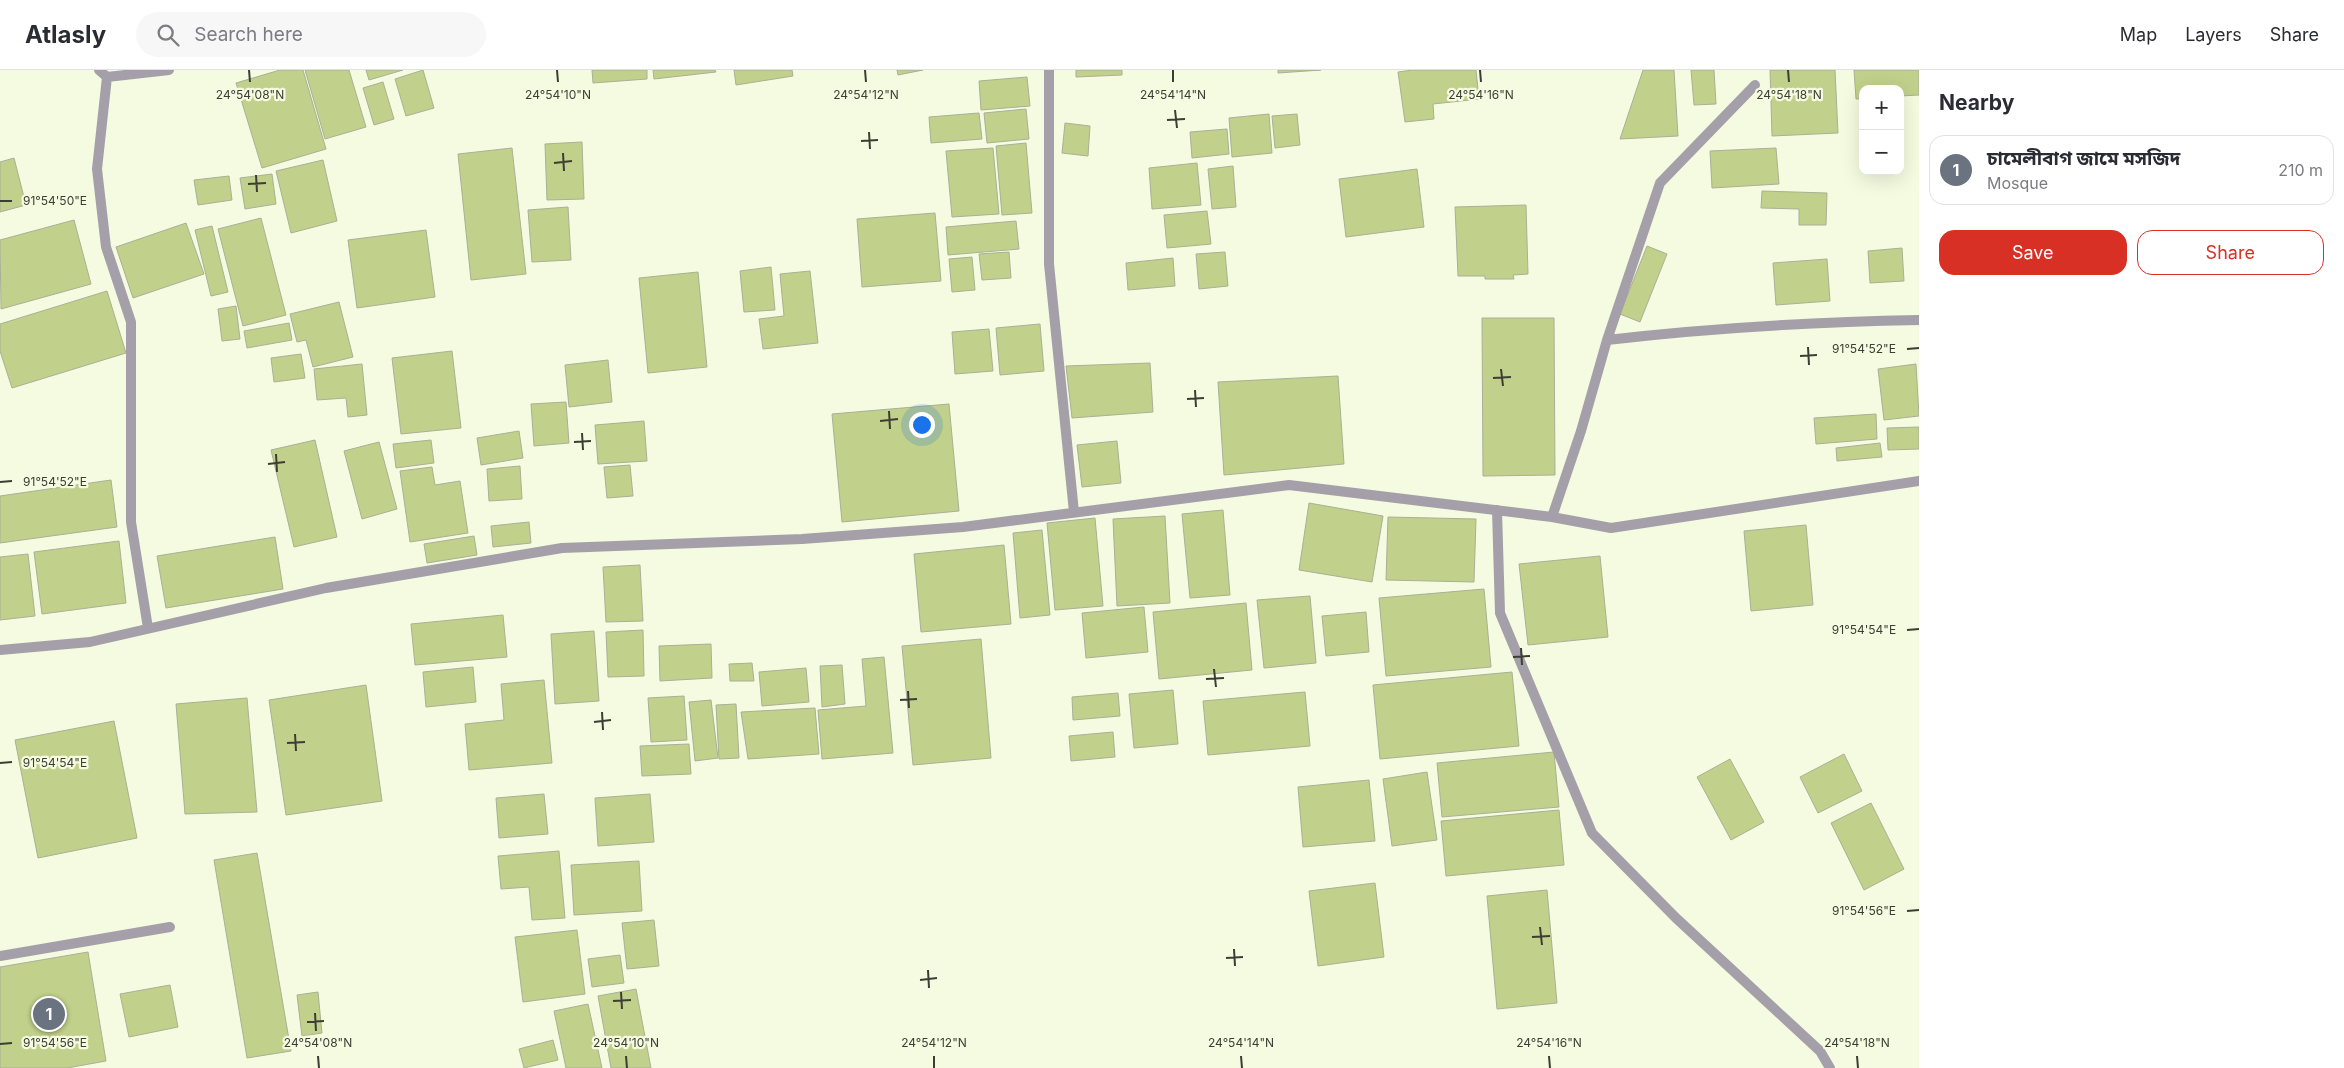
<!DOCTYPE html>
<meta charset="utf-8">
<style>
body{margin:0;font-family:Inter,"Noto Sans Bengali",sans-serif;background:#f7f7f7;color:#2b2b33}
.controls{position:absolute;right:15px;top:15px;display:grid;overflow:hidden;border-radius:10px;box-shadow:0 5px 20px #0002}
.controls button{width:45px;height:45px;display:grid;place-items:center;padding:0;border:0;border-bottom:1px solid #e1e1e2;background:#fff;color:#2b2b33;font:25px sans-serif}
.you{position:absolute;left:921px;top:354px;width:18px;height:18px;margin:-12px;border:4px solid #fff;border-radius:50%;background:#1a73e8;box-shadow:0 0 0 8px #1a73e833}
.badge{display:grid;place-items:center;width:32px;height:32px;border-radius:50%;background:#d93025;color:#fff;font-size:16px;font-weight:700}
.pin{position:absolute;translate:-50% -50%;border:2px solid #fff;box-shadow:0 1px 5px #0006}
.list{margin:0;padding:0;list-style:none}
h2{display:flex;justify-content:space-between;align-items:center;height:65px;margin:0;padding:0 20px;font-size:21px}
h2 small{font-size:16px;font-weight:400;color:#7c7c81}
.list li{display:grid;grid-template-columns:32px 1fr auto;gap:15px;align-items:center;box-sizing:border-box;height:70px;margin:0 10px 10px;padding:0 10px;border:1px solid #e1e1e2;border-radius:15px}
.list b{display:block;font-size:19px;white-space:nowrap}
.list p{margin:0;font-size:16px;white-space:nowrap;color:#7c7c81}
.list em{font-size:16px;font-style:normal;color:#7c7c81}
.actions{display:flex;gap:10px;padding:15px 20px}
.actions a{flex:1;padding:11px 0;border:1px solid #d93025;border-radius:15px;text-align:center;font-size:18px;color:#d93025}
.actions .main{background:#d93025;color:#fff}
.icon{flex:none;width:28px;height:28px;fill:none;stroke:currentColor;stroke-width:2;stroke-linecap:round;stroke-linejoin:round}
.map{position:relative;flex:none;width:1919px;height:998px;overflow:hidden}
header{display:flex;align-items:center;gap:30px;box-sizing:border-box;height:70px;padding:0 25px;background:#fff;border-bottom:1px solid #e1e1e2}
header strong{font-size:24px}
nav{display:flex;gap:28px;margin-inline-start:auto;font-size:18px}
.search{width:350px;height:45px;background:#f7f7f7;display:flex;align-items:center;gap:12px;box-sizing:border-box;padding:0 18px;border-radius:28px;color:#7c7c81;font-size:19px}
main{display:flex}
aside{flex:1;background:#fff}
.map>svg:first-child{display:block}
</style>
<header>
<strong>Atlasly</strong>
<div class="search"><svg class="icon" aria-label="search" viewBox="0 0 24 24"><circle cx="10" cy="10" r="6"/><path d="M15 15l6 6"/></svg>Search here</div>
<nav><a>Map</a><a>Layers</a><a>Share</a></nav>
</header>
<main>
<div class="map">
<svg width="1919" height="998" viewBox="0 0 1919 998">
<rect width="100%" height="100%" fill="#f4fbe0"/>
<path fill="#c1d08a" stroke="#a9b096" d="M280,0H303L326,79L262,98L236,13Z
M305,0H349L366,57L325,69Z
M366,0H403L369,10Z
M423,0L434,38L406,46L395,9Z
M592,0H647V9L593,13Z
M653,0H715L716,2L654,9Z
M734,0H792L793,6L736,15Z
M897,0H923L898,5Z
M1076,0H1122V5L1076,7Z
M1278,0H1321L1278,3Z
M1413,0H1476L1479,29L1433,34L1434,49L1405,52L1398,2Z
M1643,0H1674L1678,66L1620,69Z
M1691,0H1714L1716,34L1694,35Z
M1770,0H1835L1838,63L1772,66Z
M1854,0H1919V25L1900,26V19H1863V29H1856Z
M1027,7L1030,36L981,40L979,11Z
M383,12L394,49L374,55L363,18Z
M1026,39L1029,69L987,73L984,43Z
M979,43L982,69L931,73L929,47Z
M1269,44L1272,83L1232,87L1229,48Z
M1297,44L1300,75L1275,78L1272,46Z
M1065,53L1090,56L1088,86L1062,83Z
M1227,59L1229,84L1192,88L1190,62Z
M582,72L584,129L547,130L545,74Z
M1026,73L1032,143L1002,145L996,76Z
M512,78L526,204L471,210L458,84Z
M993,78L999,144L952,147L946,81Z
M1776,78L1779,114L1712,118L1710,81Z
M14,88L26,135L0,142V92Z
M323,90L337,151L291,163L276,101Z
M1197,93L1201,135L1152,139L1149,98Z
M1233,96L1236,137L1212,139L1208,99Z
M1417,99L1424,157L1346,167L1339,109Z
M272,104L276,134L245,139L240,108Z
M229,106L232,130L198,135L194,110Z
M1762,121L1827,123L1826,155H1799V139L1761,138Z
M1526,135L1528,204L1513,205L1514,209H1485V206H1458L1455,137Z
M568,137L571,190L532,192L528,140Z
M1207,141L1211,174L1167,178L1164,145Z
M935,143L941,211L862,217L857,149Z
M261,148L286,245L243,256L218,159Z
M74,150L91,214L1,239L0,170Z
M1016,151L1019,179L948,185L946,157Z
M186,153L204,204L133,228L116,177Z
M212,156L228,222L211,226L195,160Z
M426,160L435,227L357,238L348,170Z
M1647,176L1667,184L1640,252L1620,244Z
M1902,178L1904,211L1870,213L1868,181Z
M1009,182L1011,208L982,210L979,184Z
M1225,182L1228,216L1199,219L1196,184Z
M972,187L975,220L952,222L949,189Z
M1173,188L1175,216L1128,220L1126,193Z
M1827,189L1830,231L1776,235L1773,193Z
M771,197L775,240L744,242L740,201Z
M810,201L818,273L763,279L759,249L784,246L780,204Z
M698,202L707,297L648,303L639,208Z
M107,221L126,283L12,318L0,281V254Z
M339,232L353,287L313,297L306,270L297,272L290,244Z
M236,236L240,269L222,271L218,239Z
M1482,248H1554L1555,405L1483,406Z
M289,253L292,270L247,278L244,261Z
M1040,254L1044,301L1000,305L996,258Z
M989,259L993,301L955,304L952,262Z
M452,281L461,358L401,364L392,288Z
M301,284L305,308L274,312L271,288Z
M608,290L612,332L569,337L565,295Z
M1150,293L1153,342L1072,348L1066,296Z
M362,294L367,345L348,347L346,328L317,330L314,299Z
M1916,294L1919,346L1884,350L1878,299Z
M1338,306L1344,394L1224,405L1218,312Z
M566,332L569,373L534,376L531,334Z
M949,334L959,441L842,452L832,344Z
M1876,344L1877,369L1816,374L1814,348Z
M644,351L647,391L598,394L595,355Z
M1919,357V379L1888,380L1887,358Z
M519,361L523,388L481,395L477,368Z
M315,370L337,467L294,477L271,380Z
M431,370L434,393L396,398L393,374Z
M1117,371L1121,413L1082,417L1077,375Z
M379,372L397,439L362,449L344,381Z
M1880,373L1882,387L1837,391L1836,378Z
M630,395L633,426L607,428L604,397Z
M520,396L522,429L489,431L487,399Z
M432,397L435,415L460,411L468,463L410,472L400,401Z
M111,410L117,457L0,473V426Z
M1309,433L1383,446L1372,512L1299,500Z
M1223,440L1230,525L1190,528L1182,444Z
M1165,446L1170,533L1117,536L1113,449Z
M1388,447L1476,449L1474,512L1386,510Z
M1095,448L1103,536L1055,540L1047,453Z
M529,452L531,473L493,477L491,456Z
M1806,455L1813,535L1751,541L1744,461Z
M1042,460L1050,545L1020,548L1013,463Z
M474,466L477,485L427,493L424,474Z
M275,467L283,519L166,538L157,486Z
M119,471L126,533L42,544L34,482Z
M1004,475L1011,554L921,562L914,484Z
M28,484L35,546L0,550V487Z
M1600,486L1608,567L1528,575L1519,494Z
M640,495L643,551L606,552L603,497Z
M1484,519L1491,597L1386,606L1379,528Z
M1310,526L1316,593L1264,598L1257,530Z
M1246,533L1252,600L1159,609L1153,542Z
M1144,537L1148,582L1086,588L1082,543Z
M1366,542L1369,582L1326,586L1322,546Z
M503,545L507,587L415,595L411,554Z
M643,560L644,606L608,607L606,562Z
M594,561L599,631L555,634L551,564Z
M981,569L991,688L913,695L902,576Z
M711,574L712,608L660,611L659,576Z
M884,587L893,683L822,689L818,640L866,636L862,589Z
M752,593L754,611H730L729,594Z
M842,595L845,634L822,637L820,596Z
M473,597L476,632L426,637L423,602Z
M806,598L809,632L762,636L759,602Z
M1512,602L1519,676L1380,689L1373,615Z
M544,610L552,693L469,700L465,654L504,650L501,614Z
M366,615L382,731L286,745L269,630Z
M1173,620L1178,674L1134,678L1129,624Z
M1305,622L1310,676L1208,685L1203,631Z
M1118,623L1120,646L1073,650L1072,627Z
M684,626L687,670L651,672L648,628Z
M247,628L257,742L185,744L176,634Z
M711,630L718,688L695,691L689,632Z
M736,634L739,688L719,689L716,635Z
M815,638L819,684L748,689L741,642Z
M114,651L137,768L38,788L15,670Z
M1113,662L1115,687L1071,691L1069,666Z
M689,674L691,704L642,706L640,676Z
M1554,682L1559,737L1442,747L1437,693Z
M1844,684L1862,721L1818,743L1800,707Z
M1730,689L1764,752L1731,770L1697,707Z
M1427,702L1437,770L1392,776L1383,709Z
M1369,710L1375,771L1303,777L1298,717Z
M544,724L548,764L499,768L496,728Z
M650,724L654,772L598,776L595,728Z
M1871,733L1904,799L1864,820L1831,753Z
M1559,740L1564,795L1446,806L1441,751Z
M559,781L565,848L532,850L529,817L501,819L498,786Z
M257,783L291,981L247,988L214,790Z
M639,791L642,841L574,845L571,795Z
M1375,813L1384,887L1318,896L1309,821Z
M1547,820L1557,933L1497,939L1487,826Z
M654,850L659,896L627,899L622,853Z
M577,860L585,924L523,932L515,867Z
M88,882L106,991L67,998H0V897Z
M620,885L624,913L592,917L588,889Z
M170,915L178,957L129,967L120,924Z
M636,919L651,998H611L598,926Z
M318,922L322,963L302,966L297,925Z
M588,934L602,998H566L554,941Z
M553,970L558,990L524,998L519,979Z"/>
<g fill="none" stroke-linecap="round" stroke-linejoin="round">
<path stroke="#a59fa9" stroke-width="10" d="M99,0L107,7L169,0
M1049,0V194L1074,442
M107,7L97,99L106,177L131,252V452L148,558
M1607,270L1660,113L1755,15
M1497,440L1500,543L1592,763L1676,848L1820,981L1830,998
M1552,447L1581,361L1607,270C1711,258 1814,252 1919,250
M0,580L90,572L326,518L562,478L802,469L963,457L1289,415L1552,447L1611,458L1919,411
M0,886L170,857"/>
</g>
<path fill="none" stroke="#3c3e34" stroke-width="2" d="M249,0L250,12M557,0L558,12M865,0L866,12M1173,0V12M1480,0L1481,12M1788,0L1789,12M1175,40L1177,58M1167,50L1185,49M869,62L870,79M861,71L878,70M563,83L564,101M554,93L572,91M256,105L257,122M248,114L266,113M0,131H12M1808,277L1809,295M1907,279L1919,278M1800,286L1817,285M1501,299L1503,316M1493,308L1511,307M1195,320L1196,337M1187,329L1204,328M889,341L890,359M880,351L898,349M582,363L583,380M574,372L591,371M276,384L277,402M268,394L285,392M0,412L12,411M1907,560L1919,559M1521,578L1522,595M1513,587L1530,586M1214,599L1216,617M1206,609L1224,608M908,621L909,638M900,630L917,629M602,642L603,660M594,652L611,650M295,664L296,681M287,673L305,672M0,693L12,692M1907,841L1919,840M1540,857L1542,875M1532,867L1550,866M1234,879L1235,896M1226,888L1243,887M928,900L929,918M920,910L937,908M621,922L622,939M613,931L631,930M315,943L316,961M307,952L324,951M0,974L12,973M318,986L319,998M626,986L627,998M934,986V998M1241,986L1242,998M1549,986L1550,998M1857,986L1858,998"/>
<g font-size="12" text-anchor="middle" fill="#3c3e34" stroke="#f4fbe0" stroke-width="4.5" stroke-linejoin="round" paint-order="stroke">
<text x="250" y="29">24°54'08"N</text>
<text x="558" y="29">24°54'10"N</text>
<text x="866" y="29">24°54'12"N</text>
<text x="1173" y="29">24°54'14"N</text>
<text x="1481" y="29">24°54'16"N</text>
<text x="1789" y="29">24°54'18"N</text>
<text x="55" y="135">91°54'50"E</text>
<text x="1864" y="283">91°54'52"E</text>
<text x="55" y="416">91°54'52"E</text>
<text x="1864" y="564">91°54'54"E</text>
<text x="55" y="697">91°54'54"E</text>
<text x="1864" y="845">91°54'56"E</text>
<text x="318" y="977">24°54'08"N</text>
<text x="626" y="977">24°54'10"N</text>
<text x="934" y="977">24°54'12"N</text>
<text x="1241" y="977">24°54'14"N</text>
<text x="1549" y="977">24°54'16"N</text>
<text x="1857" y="977">24°54'18"N</text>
<text x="55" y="977">91°54'56"E</text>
</g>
</svg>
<div class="controls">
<button>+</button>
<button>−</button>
</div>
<div class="you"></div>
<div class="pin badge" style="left:49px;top:944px;background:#6b7280">1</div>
</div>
<aside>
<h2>Nearby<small></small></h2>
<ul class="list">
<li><span class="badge" style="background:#6b7280">1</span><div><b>চামেলীবাগ জামে মসজিদ</b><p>Mosque</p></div><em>210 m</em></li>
</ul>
<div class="actions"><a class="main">Save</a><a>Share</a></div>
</aside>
</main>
